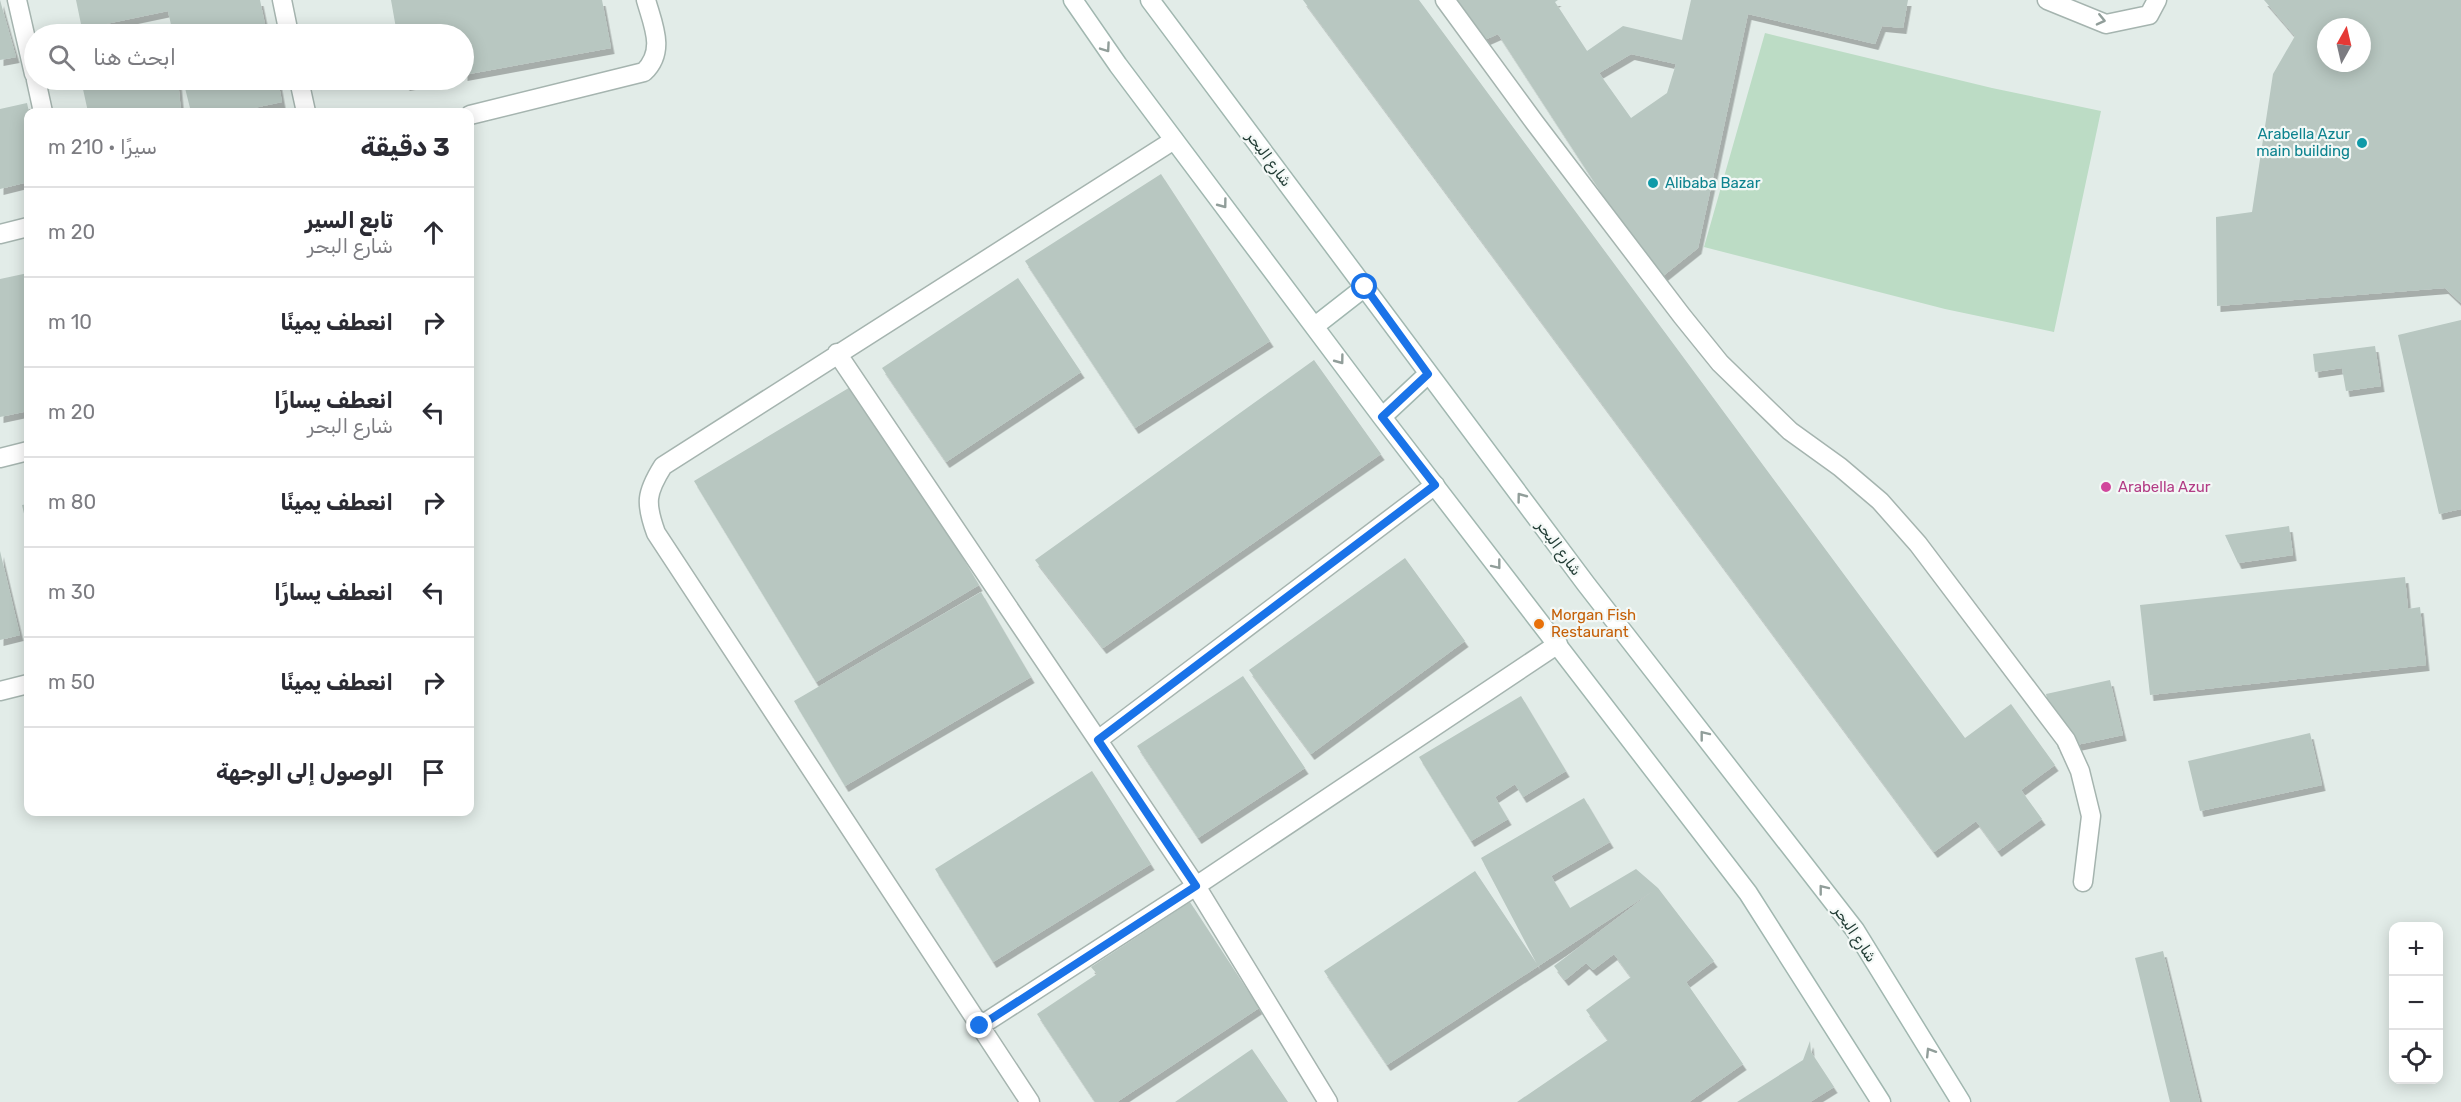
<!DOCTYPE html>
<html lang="ar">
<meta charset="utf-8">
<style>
body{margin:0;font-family:Rubik,Vazirmatn,sans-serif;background:#f2f2f3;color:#2b2b33;direction:rtl}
.controls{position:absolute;right:18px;bottom:18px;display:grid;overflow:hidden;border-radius:12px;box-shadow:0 3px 15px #0003}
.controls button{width:54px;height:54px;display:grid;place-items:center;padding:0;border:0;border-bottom:2px solid #e1e1e2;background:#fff;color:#2b2b33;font:30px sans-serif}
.compass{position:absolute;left:2317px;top:18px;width:54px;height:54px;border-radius:50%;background:#fff;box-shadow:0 3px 15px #0003;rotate:8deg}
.stop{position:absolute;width:18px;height:18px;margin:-14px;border:4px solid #1a73e8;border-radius:50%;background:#fff}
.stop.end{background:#1a73e8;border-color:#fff;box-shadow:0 2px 6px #0008}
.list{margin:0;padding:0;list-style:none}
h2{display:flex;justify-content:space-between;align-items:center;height:78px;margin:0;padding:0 24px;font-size:26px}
h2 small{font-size:20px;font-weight:400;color:#7c7c81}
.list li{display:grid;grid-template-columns:39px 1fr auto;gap:18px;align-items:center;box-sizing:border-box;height:90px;padding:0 24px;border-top:2px solid #e1e1e2}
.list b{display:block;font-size:22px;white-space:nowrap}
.list p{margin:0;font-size:20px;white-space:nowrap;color:#7c7c81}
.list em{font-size:20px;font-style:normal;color:#7c7c81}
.icon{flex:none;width:33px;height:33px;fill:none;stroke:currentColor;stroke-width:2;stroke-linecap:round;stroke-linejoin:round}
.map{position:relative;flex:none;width:2461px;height:1102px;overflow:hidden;direction:ltr}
.search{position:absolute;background:#fff;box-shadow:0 3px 15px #0003;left:24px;top:24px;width:450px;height:66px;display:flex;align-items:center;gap:15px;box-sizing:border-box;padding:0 21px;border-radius:33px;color:#7c7c81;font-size:22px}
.panel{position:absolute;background:#fff;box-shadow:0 3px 15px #0003;left:24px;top:108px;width:450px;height:708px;border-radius:12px;direction:rtl}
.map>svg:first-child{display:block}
</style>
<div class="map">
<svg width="2461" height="1102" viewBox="0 0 2461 1102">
<defs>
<filter id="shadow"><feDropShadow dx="3.5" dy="6" stdDeviation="0" flood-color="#0004"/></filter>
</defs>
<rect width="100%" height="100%" fill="#e2ece8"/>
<path fill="#bcdcc5" d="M1765,33L1992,88L2101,111L2054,332L1945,309L1704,247Z"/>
<path fill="#b8c7c1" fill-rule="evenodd" filter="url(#shadow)" d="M0,0L16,57L0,60Z
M76,0H260L267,34H173L168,11L82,29Z
M391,0H602L611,48L464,75V34H397Z
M1303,0H1419L1965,738L2011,704L2055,765L2021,790L2042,819L1998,851L1976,821L1934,852Z
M1455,0H1558L1555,2L1587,51L1623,26L1682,40L1691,0H1908L1903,28L1882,26L1875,44L1748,14L1698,248L1658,280L1498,34L1480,42ZM1631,54L1676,64L1667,93L1631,118L1599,73Z
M2264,0H2461V303L2445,288L2217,306L2216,217L2252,212L2273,74L2295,36ZM2326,27H2362V63H2326Z
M81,80H178L181,112H88Z
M183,80H278L282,102L234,112H191Z
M405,80H430V81L406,85Z
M27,103L29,112L28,182L0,189V109Z
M1161,174L1270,341L1135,428L1025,261Z
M28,273V411L0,417V279Z
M1018,278L1081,372L946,462L882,368Z
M2461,320V509L2439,514L2398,335Z
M2375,346L2381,386L2346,391L2342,368L2315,372L2313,354Z
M1314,360L1381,454L1103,648L1035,560Z
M857,383L979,585L816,682L694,481Z
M28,504V531L22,505Z
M2289,526L2293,555L2238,563L2225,535Z
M0,551L20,635L0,640Z
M1405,558L1465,641L1311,754L1249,670Z
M2405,577L2408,609L2420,607L2426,665L2150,695L2140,605Z
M981,592L1031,677L845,786L794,701Z
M1243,676L1305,768L1198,838L1137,746Z
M2110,680L2123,735L2058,749L2046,694Z
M1521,696L1566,771L1523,797L1515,784L1495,797L1508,819L1471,841L1419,757Z
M2310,733L2322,785L2200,811L2188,761Z
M1092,771L1151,864L993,962L935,869Z
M1584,798L1610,842L1551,876L1570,908L1636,869L1658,888L1714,961L1686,982L1743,1064L1689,1102H1517L1608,1040L1586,1010L1631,977L1614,954L1593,970L1586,963L1565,980L1554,966L1653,891L1387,1065L1324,971L1475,871L1537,964L1481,858Z
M1190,902L1259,1008L1117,1102H1095L1037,1014L1097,974L1091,967Z
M2163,951L2200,1102H2170L2135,958Z
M1810,1041L1811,1052L1834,1087L1810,1102H1737L1803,1060Z
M1252,1049L1288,1102H1175Z"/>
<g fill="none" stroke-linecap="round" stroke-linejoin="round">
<g stroke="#a5b4af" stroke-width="21">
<path id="service" d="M1445,0L1535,123L1682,316L1720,363L1790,431L1840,467L1880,501L1918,544L2066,740L2080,771L2091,816L2083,882
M2047,0L2106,24L2149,15L2157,0"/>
</g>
<g stroke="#a5b4af" stroke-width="21">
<path id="minor" d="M17,0L34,74
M282,0L289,34
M36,80L43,112
M299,80L306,112
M470,115L644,72C666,51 653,25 646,0
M0,234L28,227
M837,353L1196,886L1328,1102
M0,458L28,451
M0,691L28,684
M1098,740L1435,485
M980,1026L1196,886L1558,644
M1030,1102L656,533C645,503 646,493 663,466L1174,140"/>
</g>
<g stroke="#a1b7b0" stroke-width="21">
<path id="secondary" d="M1073,0L1118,65L1382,417L1748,893L1881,1102
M1150,0L1586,584L1855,930L1961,1102
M1315,326L1365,287
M1382,417L1428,374"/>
</g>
<use href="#service" stroke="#fff" stroke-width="18"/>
<use href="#minor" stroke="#fff" stroke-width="18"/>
<use href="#secondary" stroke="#fff" stroke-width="18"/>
</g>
<defs><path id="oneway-chevron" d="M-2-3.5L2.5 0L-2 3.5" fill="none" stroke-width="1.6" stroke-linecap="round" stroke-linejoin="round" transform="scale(1.5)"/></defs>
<g stroke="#919e9a">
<use href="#oneway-chevron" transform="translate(2101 20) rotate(13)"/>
<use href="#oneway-chevron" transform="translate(1106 48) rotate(55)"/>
<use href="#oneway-chevron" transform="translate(1223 204) rotate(53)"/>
<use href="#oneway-chevron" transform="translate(1340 360) rotate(53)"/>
<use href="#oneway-chevron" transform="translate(1521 497) rotate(-127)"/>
<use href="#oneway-chevron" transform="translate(1497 565) rotate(52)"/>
<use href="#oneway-chevron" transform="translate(1704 735) rotate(-128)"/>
<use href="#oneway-chevron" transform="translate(1823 889) rotate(-128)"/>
<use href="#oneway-chevron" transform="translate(1930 1052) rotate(-122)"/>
</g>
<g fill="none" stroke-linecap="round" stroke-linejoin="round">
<path stroke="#1a73e8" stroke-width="8" d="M980,1026L1196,886L1098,740L1435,485L1382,417L1428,374L1365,287"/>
</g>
<g fill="#0f9aa8" stroke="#f3f8f6" stroke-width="2">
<circle cx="2362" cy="143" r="6"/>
<circle cx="1653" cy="183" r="6"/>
</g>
<circle fill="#d1479c" stroke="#f3f8f6" stroke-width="2" cx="2106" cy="487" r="6"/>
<circle fill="#e8710a" stroke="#f3f8f6" stroke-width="2" cx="1539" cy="624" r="6"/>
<g text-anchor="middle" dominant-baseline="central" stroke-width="4.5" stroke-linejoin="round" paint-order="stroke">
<g font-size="15" fill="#0d838f" stroke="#f3f8f6" text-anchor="end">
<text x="2350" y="134">Arabella Azur<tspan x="2350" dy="17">main building</tspan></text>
<text x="1665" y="183" text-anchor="start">Alibaba Bazar</text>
</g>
<g font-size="15" fill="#233d36" stroke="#f3f8f6">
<text transform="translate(1269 159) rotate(53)">شارع البحر</text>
<text transform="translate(1559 548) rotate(53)">شارع البحر</text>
<text transform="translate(1855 934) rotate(56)">شارع البحر</text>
</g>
<g font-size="15" fill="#b23c85" stroke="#f3f8f6" text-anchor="start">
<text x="2118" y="487">Arabella Azur</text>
</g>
<g font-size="15" fill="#c56008" stroke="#f3f8f6" text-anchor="start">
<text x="1551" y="615">Morgan Fish<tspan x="1551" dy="17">Restaurant</tspan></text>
</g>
</g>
</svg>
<div class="controls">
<button>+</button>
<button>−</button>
<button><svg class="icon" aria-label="locate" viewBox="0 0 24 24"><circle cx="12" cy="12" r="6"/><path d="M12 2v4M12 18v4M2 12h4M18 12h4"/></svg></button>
</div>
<svg class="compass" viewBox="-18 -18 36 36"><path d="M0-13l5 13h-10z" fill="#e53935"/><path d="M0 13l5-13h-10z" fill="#7c7c81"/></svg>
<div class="stop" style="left:1365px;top:287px"></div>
<div class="stop end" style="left:980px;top:1026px"></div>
<div class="search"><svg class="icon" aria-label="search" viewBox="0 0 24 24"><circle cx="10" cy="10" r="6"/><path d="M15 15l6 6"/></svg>ابحث هنا</div>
<section class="panel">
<h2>3 دقيقة<small>سيرًا · 210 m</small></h2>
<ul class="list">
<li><svg class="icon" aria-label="ahead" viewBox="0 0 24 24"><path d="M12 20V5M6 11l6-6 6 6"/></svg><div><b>تابع السير</b><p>شارع البحر</p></div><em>20 m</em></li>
<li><svg class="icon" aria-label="right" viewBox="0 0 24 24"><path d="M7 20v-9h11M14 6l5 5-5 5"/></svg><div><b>انعطف يمينًا</b></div><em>10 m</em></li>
<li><svg class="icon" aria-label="left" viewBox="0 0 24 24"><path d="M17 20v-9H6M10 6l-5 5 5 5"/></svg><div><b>انعطف يسارًا</b><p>شارع البحر</p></div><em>20 m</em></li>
<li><svg class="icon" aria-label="right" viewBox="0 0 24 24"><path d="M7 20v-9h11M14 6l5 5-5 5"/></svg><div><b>انعطف يمينًا</b></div><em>80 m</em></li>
<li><svg class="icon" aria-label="left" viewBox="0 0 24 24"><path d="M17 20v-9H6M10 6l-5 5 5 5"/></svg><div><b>انعطف يسارًا</b></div><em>30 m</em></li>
<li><svg class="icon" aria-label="right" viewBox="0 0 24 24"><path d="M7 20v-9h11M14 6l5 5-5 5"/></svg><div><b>انعطف يمينًا</b></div><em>50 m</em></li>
<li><svg class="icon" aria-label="arrive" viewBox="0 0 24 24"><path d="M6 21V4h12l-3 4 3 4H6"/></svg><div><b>الوصول إلى الوجهة</b></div></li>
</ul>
</section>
</div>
